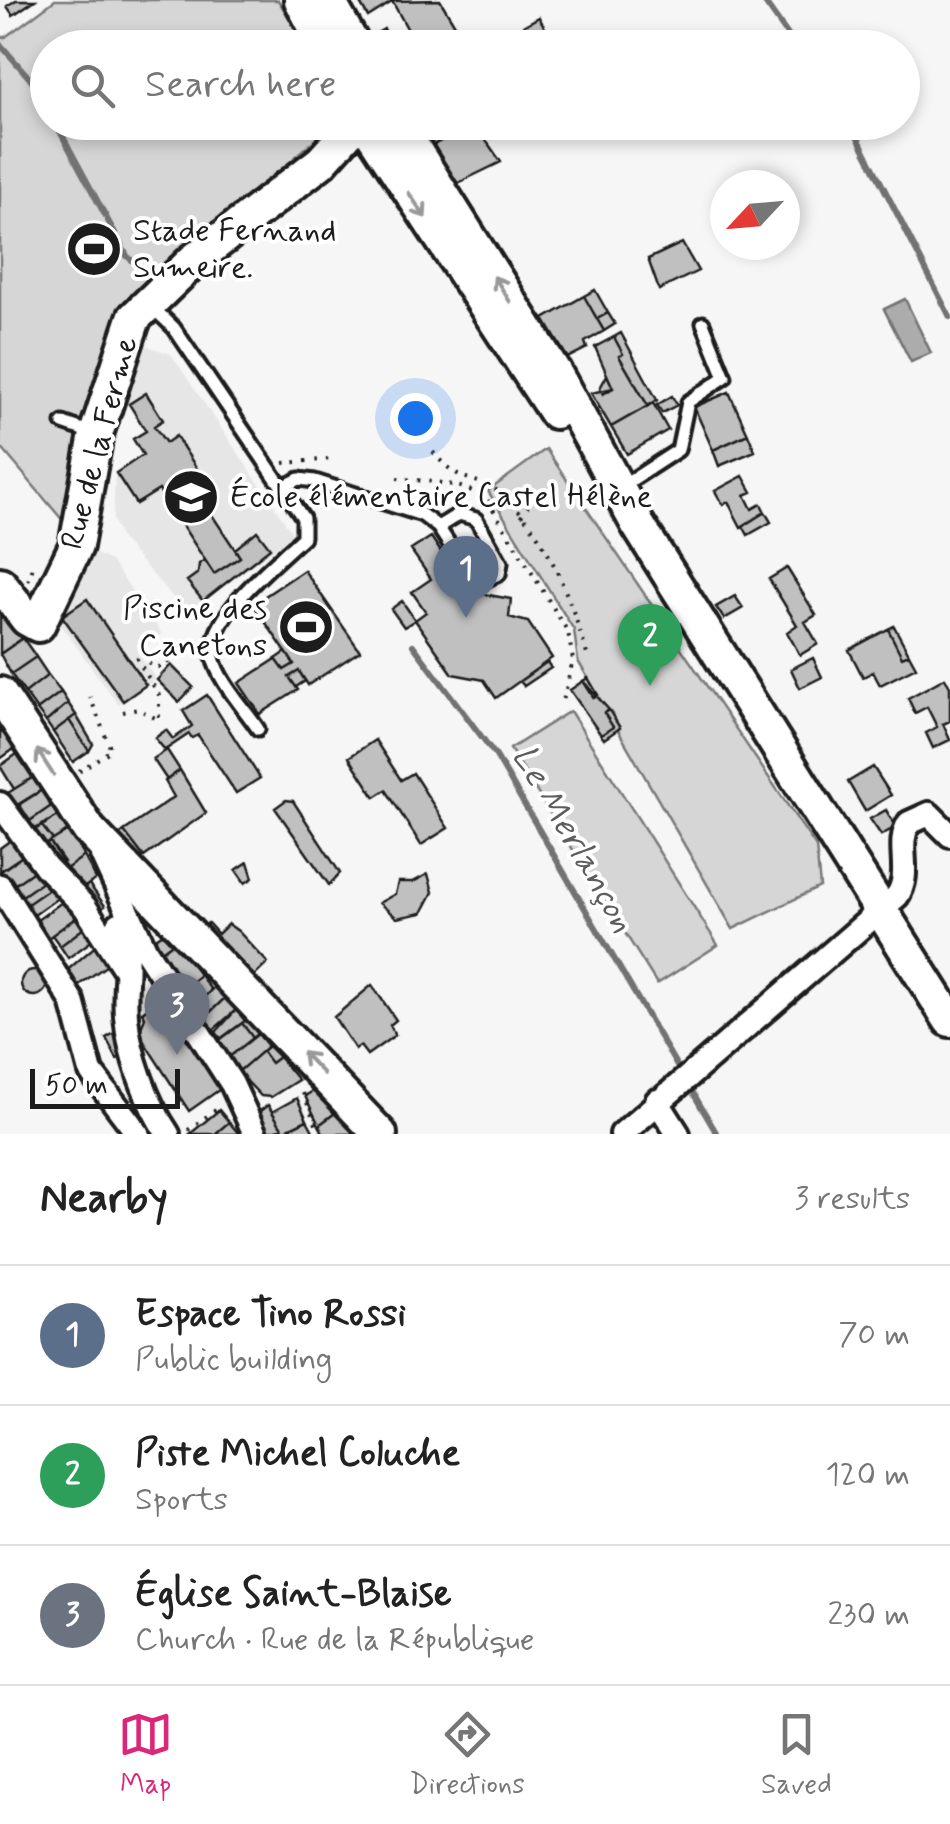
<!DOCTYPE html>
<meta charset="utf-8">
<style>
body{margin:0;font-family:Mynerve,sans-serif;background:#f6f6f6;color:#222}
.compass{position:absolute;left:710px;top:170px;width:90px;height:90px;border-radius:50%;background:#fff;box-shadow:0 5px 15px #0003;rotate:244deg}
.scale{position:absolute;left:30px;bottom:25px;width:150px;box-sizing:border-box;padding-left:10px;border:5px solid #1c1c1c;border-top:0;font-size:28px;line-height:35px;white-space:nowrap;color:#1c1c1c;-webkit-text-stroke:8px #fff;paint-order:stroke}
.you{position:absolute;left:415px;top:418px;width:35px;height:35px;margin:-25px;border:8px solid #fff;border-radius:50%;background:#1a73e8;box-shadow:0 0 0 15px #1a73e833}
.badge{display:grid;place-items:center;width:65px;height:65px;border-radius:50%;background:#db2777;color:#fff;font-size:32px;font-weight:700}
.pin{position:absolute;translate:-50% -82px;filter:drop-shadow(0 2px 5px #0008)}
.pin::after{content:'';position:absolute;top:52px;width:35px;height:30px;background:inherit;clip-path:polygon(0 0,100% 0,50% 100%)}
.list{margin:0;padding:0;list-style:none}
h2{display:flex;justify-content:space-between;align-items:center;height:130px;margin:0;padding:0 40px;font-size:42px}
h2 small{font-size:32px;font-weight:400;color:#767676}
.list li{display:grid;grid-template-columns:65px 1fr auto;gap:30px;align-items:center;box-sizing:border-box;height:140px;padding:0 40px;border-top:2px solid #e0e0e0}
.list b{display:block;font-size:38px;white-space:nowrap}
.list p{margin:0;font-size:32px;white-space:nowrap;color:#767676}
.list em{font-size:32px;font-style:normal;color:#767676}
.icon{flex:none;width:55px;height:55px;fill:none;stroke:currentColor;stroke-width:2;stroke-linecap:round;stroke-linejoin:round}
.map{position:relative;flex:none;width:950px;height:1134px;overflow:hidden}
.search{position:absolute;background:#fff;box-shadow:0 5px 15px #0003;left:30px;right:30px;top:30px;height:110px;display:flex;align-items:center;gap:25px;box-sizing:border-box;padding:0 35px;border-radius:55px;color:#767676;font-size:38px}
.sheet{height:550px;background:#fff}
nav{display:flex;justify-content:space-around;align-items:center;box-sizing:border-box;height:140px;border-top:2px solid #e0e0e0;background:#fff;font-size:28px;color:#767676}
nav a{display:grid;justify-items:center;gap:5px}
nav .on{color:#db2777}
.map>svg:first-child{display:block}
</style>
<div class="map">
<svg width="950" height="1134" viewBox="0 0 950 1134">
<rect width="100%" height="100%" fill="#f6f6f6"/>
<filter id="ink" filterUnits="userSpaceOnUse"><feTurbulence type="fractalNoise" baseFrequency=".01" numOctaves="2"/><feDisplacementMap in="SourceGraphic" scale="20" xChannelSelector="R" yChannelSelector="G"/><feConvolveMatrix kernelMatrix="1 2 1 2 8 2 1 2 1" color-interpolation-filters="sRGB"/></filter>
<g filter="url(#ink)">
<path fill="#e6e6e6" d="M136,342L171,354L293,534L188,614L121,539L113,521L115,472L142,455L133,439L146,431L129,405L117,401Z
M85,549L111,561L162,634L137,652L156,679L118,704L56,618Z"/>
<path fill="#d6d6d6" stroke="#797979" stroke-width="2.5" d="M55,0H278L307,47L48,48V122L334,123L139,295L70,529L0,446V35L4,38Z
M546,449L816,847L820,887L733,929L578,661L574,630L488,491Z
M570,711L718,945L657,984L510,749Z"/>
<path fill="#acacac" stroke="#727272" stroke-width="2.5" d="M905,299L931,353L911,362L884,309Z"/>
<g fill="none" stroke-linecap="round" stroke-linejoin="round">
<path stroke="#727272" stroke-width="6" d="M763,0L797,48
M0,44L32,81L48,109
M55,122L127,256L148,274
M850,122L950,317
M413,645L496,756L678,1068
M692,1091L717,1134"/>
</g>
<path fill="#c0c0c0" stroke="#1c1c1c" stroke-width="2.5" d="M16,0H35L13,15L7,6Z
M358,0H395L368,17Z
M440,0L467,45L464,48H418L392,1Z
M539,17L546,30L529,38L523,26Z
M384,29L395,48H372L367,39Z
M445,122L455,133L430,147L424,135Z
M473,122L501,162L454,185L430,147Z
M682,243L698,271L659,290L648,259Z
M595,290L608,313L597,319L584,296Z
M584,296L604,331L585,342L587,348L567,358L544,319Z
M608,313L615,324L604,331L597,319Z
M621,333L657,400L648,406L619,356L623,354L614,337Z
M614,337L623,354L619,356L648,406L611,427L591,393L613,388L595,347Z
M607,375L613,388L603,394L600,388Z
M729,392L748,434L713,450L694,407Z
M146,393L163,420L154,426L166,443L176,436L203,478L192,485L240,557L214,574L159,490L136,504L116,473L143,455L133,439L146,431L129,404Z
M672,396L677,405L662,413L657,405Z
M653,403L668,430L627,454L611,427Z
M748,434L755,451L719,466L713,450Z
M743,476L752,492L745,495L752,509L761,504L765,512L741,527L728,502L723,505L715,491Z
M765,512L771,522L748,535L743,526Z
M257,531L270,548L203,601L187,581L198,573L199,564L205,560L214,574L240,557L235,549Z
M431,537L467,591L511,599L509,617L528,622L552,658L496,698L484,680L453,674L415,620L426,612L412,592L431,579L411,550Z
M787,568L816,615L805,622L818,644L800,655L787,632L797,625L769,579Z
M304,570L360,651L308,685L299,671L289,677L298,690L260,714L239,683L276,659L284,670L294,664L253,604Z
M735,596L743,608L724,619L716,607Z
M87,599L146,685L123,701L62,616Z
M402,601L415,620L404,627L391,609Z
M0,606L23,638L0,654Z
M894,626L909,654L902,657L888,629Z
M888,629L902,657L909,654L916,667L880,685L873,672L863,677L849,650Z
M23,638L36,657L11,674L0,654Z
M286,652L294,664L284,670L276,659Z
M36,657L48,675L25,693L11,674Z
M813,658L822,677L800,688L791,669Z
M547,662L551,668L524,686L520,681Z
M171,665L193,687L179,702L157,680Z
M299,671L305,681L296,687L289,677Z
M48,675L61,692L37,710L25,693Z
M588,678L598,695L594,698L583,681Z
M945,678L950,687V721L943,724L950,740L933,748L926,733L937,727L927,707L915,713L908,698Z
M583,681L609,710L604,713L613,727L601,735L570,690Z
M61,692L68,703L46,722L37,710Z
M207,695L260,778L236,793L198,735L192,738L189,734L165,750L155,738L166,730L173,739L192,726L183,711Z
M68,703L76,715L53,732L46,722Z
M609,710L620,728L604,739L601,735L613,727L604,713Z
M76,715L93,744L89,751L69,720Z
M69,720L89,751L73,762L53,732Z
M6,726L21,744L0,759V730Z
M375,740L401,780L413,773L448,828L421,845L386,790L375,797L349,757Z
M24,749L40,773L14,789L0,766Z
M167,750L180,770L167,780L153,759Z
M873,767L891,795L865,811L848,782Z
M180,770L206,813L144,857L124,831L174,797L165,781Z
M40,773L48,786L12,809L3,796Z
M48,786L57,802L30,821L19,804Z
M286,800L293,801L340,873L329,885L275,808Z
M57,802L63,813L28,833L24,825Z
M886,810L896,827L881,835L870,819Z
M63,813L71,829L53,840L42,826Z
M42,826L53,840L39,849L28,833Z
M71,829L84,856L66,869L50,842Z
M124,831L144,857L136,862L116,838Z
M15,837L27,853L0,871V848Z
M50,842L64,862L58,867L39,849Z
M27,853L38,868L11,887L1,871Z
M84,856L96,879L81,890L66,869Z
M248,862L253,878L245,883L236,870Z
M38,868L46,879L18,899L11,887Z
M428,874L433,892L422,913L397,918L379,903L395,894L398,882H413Z
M46,879L52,887L23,907L18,899Z
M89,884L105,906L97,911L81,890Z
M52,887L59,897L30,918L23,907Z
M69,897L81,914L44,941L33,923Z
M81,914L88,925L60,946L52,935Z
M208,923L218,934L228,924L238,931L268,963L249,981L200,930Z
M88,925L97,937L68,958L60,946Z
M163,933L175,941L159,953L153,940Z
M175,941L200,975L183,989L156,955Z
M100,942L113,961L73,989L64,973Z
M21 983a13 13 0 1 1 26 0a13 13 0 1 1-26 0Z
M200,975L211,990L196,1006L183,989Z
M216,985L226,997L203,1019L196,1006Z
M372,985L396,1020L390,1025L395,1035L367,1055L360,1046L355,1049L334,1017Z
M226,997L237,1009L211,1032L203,1019Z
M152,1005L156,1010L174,1011L226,1085L189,1111L139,1034L145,1017L142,1012Z
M237,1009L245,1021L221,1039L216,1032Z
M247,1020L258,1034L253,1038L242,1023Z
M242,1023L253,1038L228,1058L216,1042Z
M116,1032L127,1053L117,1059L106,1038Z
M258,1034L268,1046L238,1072L228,1058Z
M268,1046L279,1057L271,1063L262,1051Z
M262,1051L271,1063L279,1057L298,1080L271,1097L261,1096L238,1072Z
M313,1091L335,1113L319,1125L305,1096Z
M297,1098L307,1120L284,1131L272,1112Z
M268,1105L282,1128L263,1134L252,1117Z
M219,1110L229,1122L215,1134H190Z
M335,1113L358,1134H324L319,1125Z
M307,1120L313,1131L307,1134L284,1131Z
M229,1122L239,1134H215Z"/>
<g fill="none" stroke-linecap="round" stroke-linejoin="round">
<g stroke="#1c1c1c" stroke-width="19">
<path id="lane" d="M151,306L174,328L303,518V537C276,563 206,617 213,657C218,681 245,709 258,729
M63,423L92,433
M283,487L299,479L315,481L422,515L438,527L472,579L480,582L499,574L501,563L476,519L459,514L438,527
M621,487L678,450L688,402L725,377L703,323"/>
</g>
<g stroke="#1c1c1c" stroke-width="30">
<path id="street" d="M0,804L46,867L85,907L124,968
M102,855L146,951L232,1084L255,1134
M0,886L72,1001L91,1072L138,1134
M119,924C133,963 123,976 126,1016C129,1054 146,1102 168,1134
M657,1101L678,1134
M622,1134L897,896C913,873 895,845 909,823L929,814L950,835"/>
</g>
<g stroke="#1c1c1c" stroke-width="40">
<path id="secondary" d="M301,0L326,48
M328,0L355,48
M365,122L555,412
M397,122L555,373L638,525L950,1020
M0,584L27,619L38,625L76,546L96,434L134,318L193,261L321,162L357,122
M0,694L89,830L380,1134"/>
</g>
<path stroke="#1c1c1c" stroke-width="4" stroke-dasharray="2.5 8" stroke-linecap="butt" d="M433,452C462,488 479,474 504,496C549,534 573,607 589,661
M284,463L333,459
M397,478C426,482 465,481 488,501L568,632L573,660L562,705
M521,516L530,502L561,500
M28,581L35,562
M123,712L138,709L159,720V695L137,659L142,653L151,666L161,667L183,651
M79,771L111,750L90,697
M303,1093L320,1134
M188,1130L221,1106"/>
<use href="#lane" stroke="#fff" stroke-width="11"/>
<use href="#street" stroke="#fff" stroke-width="22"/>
<use href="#secondary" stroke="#fff" stroke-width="32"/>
</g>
<defs><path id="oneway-shaft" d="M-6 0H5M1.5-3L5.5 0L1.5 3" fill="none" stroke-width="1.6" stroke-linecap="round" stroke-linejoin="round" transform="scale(2.5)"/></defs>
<g stroke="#999">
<use href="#oneway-shaft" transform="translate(417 205) rotate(56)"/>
<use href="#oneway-shaft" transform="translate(502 289) rotate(-122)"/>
<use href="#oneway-shaft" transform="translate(45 762) rotate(-123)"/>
<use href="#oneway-shaft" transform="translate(313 1063) rotate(-134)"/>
</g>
</g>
<defs>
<g id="stadium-disc" transform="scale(2.875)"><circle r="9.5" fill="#1c1c1c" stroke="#fff"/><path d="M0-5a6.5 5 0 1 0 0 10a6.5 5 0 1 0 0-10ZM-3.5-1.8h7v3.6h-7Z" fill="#fff"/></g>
<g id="school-disc" transform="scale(2.875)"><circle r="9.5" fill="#1c1c1c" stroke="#fff"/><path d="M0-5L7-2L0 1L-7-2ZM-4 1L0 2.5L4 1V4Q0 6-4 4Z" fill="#fff"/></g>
</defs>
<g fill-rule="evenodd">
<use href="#stadium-disc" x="94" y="249"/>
<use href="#school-disc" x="191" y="497"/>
<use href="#stadium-disc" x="306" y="627"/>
</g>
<g text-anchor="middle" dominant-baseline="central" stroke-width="8" stroke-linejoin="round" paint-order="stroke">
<g font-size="32" fill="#1c1c1c" stroke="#fff" text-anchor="start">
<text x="133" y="231">Stade Fernand<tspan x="133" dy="37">Sumeire.</tspan></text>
<text x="230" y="497">École élémentaire Castel Hélène</text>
<text x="267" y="609" text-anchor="end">Piscine des<tspan x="267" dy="37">Canetons</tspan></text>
</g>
<g font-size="32" fill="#1c1c1c" stroke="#fff">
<text transform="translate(100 443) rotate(-75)">Rue de la Ferme</text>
</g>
<g font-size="35" font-style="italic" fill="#5d5d5d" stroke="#fff">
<text transform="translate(573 839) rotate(60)">Le Merlançon</text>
</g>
</g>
</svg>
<svg class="compass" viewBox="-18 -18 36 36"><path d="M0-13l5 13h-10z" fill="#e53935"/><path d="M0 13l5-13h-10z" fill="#767676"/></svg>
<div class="scale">50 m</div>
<div class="you"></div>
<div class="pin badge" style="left:466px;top:618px;background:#5c6f8a">1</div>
<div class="pin badge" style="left:650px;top:686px;background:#2e9e5b">2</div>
<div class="pin badge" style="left:177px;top:1055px;background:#6b7280">3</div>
<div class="search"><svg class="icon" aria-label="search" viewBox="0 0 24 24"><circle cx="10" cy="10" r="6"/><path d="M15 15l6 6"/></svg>Search here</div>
</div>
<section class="sheet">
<h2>Nearby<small>3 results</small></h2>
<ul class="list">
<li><span class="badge" style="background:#5c6f8a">1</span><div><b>Espace Tino Rossi</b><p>Public building</p></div><em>70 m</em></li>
<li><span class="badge" style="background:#2e9e5b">2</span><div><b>Piste Michel Coluche</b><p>Sports</p></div><em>120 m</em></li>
<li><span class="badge" style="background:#6b7280">3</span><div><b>Église Saint-Blaise</b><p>Church · Rue de la République</p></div><em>230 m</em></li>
</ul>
</section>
<nav>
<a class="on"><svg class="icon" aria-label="map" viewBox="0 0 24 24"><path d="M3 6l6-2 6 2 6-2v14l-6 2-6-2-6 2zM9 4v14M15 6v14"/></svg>Map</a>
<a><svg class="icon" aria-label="directions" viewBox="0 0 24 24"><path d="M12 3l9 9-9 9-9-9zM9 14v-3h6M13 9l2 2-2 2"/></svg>Directions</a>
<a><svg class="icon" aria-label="saved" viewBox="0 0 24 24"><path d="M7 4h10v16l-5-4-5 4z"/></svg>Saved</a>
</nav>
